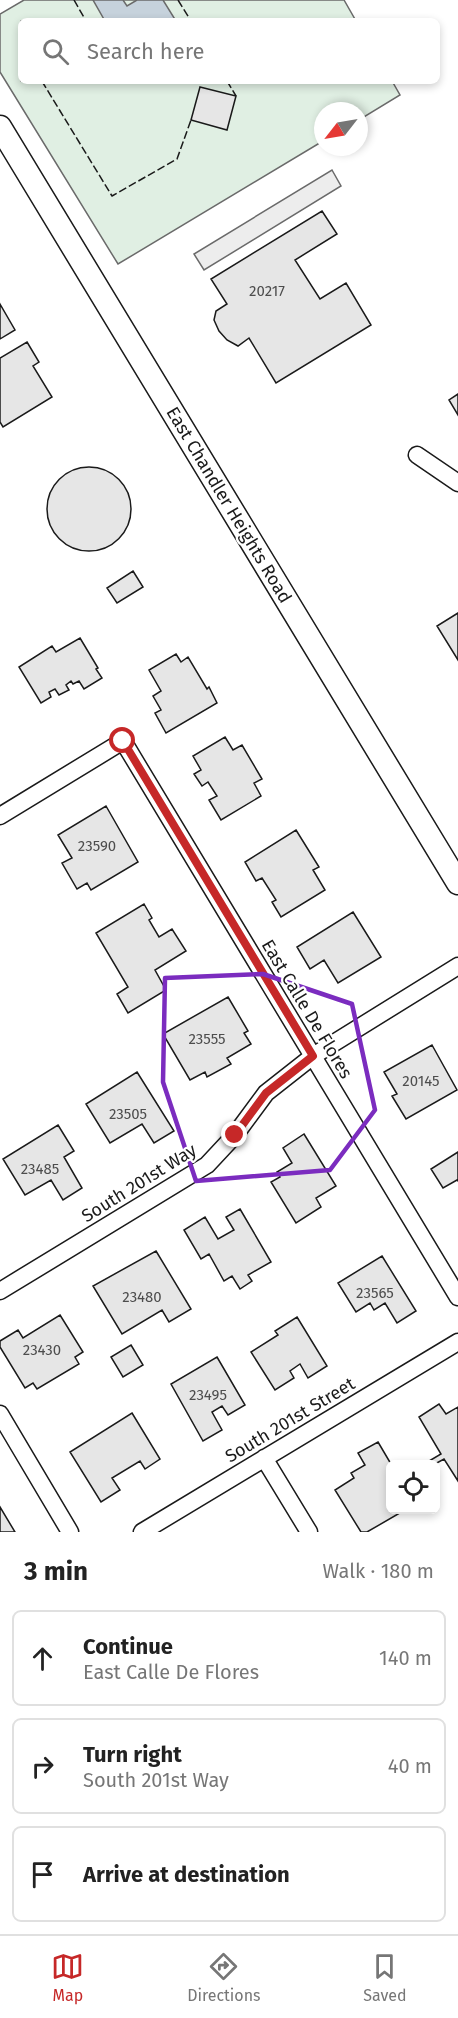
<!DOCTYPE html>
<meta charset="utf-8">
<style>
body{margin:0;font-family:"Fira Sans",sans-serif;background:#f6f6f6;color:#222}
.controls{position:absolute;right:18px;bottom:18px;display:grid;overflow:hidden;border-radius:9px;box-shadow:0 3px 9px #0003}
.controls button{width:54px;height:54px;display:grid;place-items:center;padding:0;border:0;border-bottom:2px solid #e0e0e0;background:#fff;color:#222;font:30px sans-serif}
.compass{position:absolute;left:314px;top:102px;width:54px;height:54px;border-radius:50%;background:#fff;box-shadow:0 3px 9px #0003;rotate:239deg}
.stop{position:absolute;width:18px;height:18px;margin:-14px;border:4px solid #c62828;border-radius:50%;background:#fff}
.stop.end{background:#c62828;border-color:#fff;box-shadow:0 2px 6px #0008}
.list{margin:0;padding:0;list-style:none}
h2{display:flex;justify-content:space-between;align-items:center;height:78px;margin:0;padding:0 24px;font-size:26px}
h2 small{font-size:20px;font-weight:400;color:#767676}
.list li{display:grid;grid-template-columns:39px 1fr auto;gap:18px;align-items:center;box-sizing:border-box;height:96px;margin:0 12px 12px;padding:0 12px;border:2px solid #e0e0e0;border-radius:9px}
.list b{display:block;font-size:22px;white-space:nowrap}
.list p{margin:0;font-size:20px;white-space:nowrap;color:#767676}
.list em{font-size:20px;font-style:normal;color:#767676}
.icon{flex:none;width:33px;height:33px;fill:none;stroke:currentColor;stroke-width:2;stroke-linecap:round;stroke-linejoin:round}
.map{position:relative;flex:none;width:458px;height:1532px;overflow:hidden}
.search{position:absolute;background:#fff;box-shadow:0 3px 9px #0003;left:18px;right:18px;top:18px;height:66px;display:flex;align-items:center;gap:15px;box-sizing:border-box;padding:0 21px;border-radius:9px;color:#767676;font-size:22px}
.sheet{height:402px;background:#fff}
nav{display:flex;justify-content:space-around;align-items:center;box-sizing:border-box;height:84px;border-top:2px solid #e0e0e0;background:#fff;font-size:16px;color:#767676}
nav a{display:grid;justify-items:center;gap:3px}
nav .on{color:#c62828}
.map>svg:first-child{display:block}
</style>
<div class="map">
<svg width="458" height="1532" viewBox="0 0 458 1532">
<rect width="100%" height="100%" fill="#fff"/>
<path fill="#e0efe3" stroke="#6a6a6a" stroke-width="1.5" d="M24,0H344L356,21H21V81H392L400,95L359,120V111H323V141L118,264L0,72V14Z"/>
<path fill="#ededed" stroke="#6a6a6a" stroke-width="1.5" d="M332,170L341,186L204,270L194,254Z"/>
<path fill="#c6d2dc" stroke="#6a6a6a" stroke-width="1.5" d="M93,0H123L127,6L137,0H163L176,21H105Z"/>
<path fill="#e6e6e6" stroke="#1a1a1a" stroke-width="1.5" d="M200,87L236,96L227,130L191,120Z
M322,211L337,234L295,260L320,299L346,283L371,325L276,383L249,338L238,346L227,340L219,331L214,320L216,311L227,304L211,279Z
M0,304L15,330L0,339Z
M27,342L39,362L33,366L52,397L3,427L0,422V358Z
M458,394V415L449,400Z
M47 509a42 42 0 1 1 84 0a42 42 0 1 1-84 0Z
M133,571L143,587L117,603L107,588Z
M458,613V660L437,626Z
M80,638L98,668L96,669L102,678L84,689L79,681L73,684L71,681L66,685L69,690L59,695L55,689L49,692L51,697L41,703L19,667L52,646L56,652Z
M176,654L181,662L188,657L207,689L209,687L217,703L166,733L155,713L161,710L153,696L161,691L149,670Z
M225,737L233,750L242,745L262,779L254,783L261,796L221,820L209,800L217,796L208,782L202,786L194,774L201,770L193,756Z
M106,806L138,862L91,890L87,883L77,889L62,863L72,858L58,835Z
M296,830L319,867L313,870L325,890L281,917L272,902L276,900L262,878L256,881L245,862Z
M144,904L152,918L149,920L159,937L172,929L186,951L155,970L166,990L128,1013L117,994L128,987L96,933Z
M353,912L381,957L338,983L324,960L310,969L297,947Z
M228,997L248,1031L244,1033L251,1044L227,1058L231,1064L207,1077L205,1072L190,1080L163,1034Z
M432,1045L457,1090L406,1119L392,1096L397,1094L384,1072Z
M137,1072L174,1131L154,1143L142,1124L110,1143L86,1104Z
M58,1125L74,1151L64,1157L82,1188L63,1200L51,1180L25,1195L3,1159Z
M304,1134L336,1186L316,1198L321,1207L296,1223L271,1182L280,1177L277,1172L292,1163L283,1148Z
M458,1152V1181L457,1180L443,1188L431,1169Z
M240,1209L271,1262L248,1275L252,1281L240,1289L232,1276L224,1281L209,1254L201,1259L184,1230L205,1217L218,1239L234,1230L226,1217Z
M156,1251L191,1309L169,1322L162,1310L122,1334L93,1286Z
M382,1256L416,1311L397,1323L385,1303L374,1310L370,1303L356,1312L338,1283Z
M60,1315L83,1352L75,1357L79,1364L37,1389L33,1383L25,1388L0,1347V1341L18,1330L23,1338Z
M297,1317L327,1366L308,1378L300,1364L290,1371L294,1378L275,1390L251,1352L278,1335L275,1331Z
M131,1345L143,1365L123,1377L111,1357Z
M217,1357L245,1405L228,1415L222,1406L212,1412L222,1430L203,1441L171,1384Z
M439,1404L446,1414L458,1407V1481L444,1459L435,1464H424L441,1454L419,1417Z
M132,1413L160,1459L145,1469L140,1461L112,1478L120,1490L101,1502L70,1452Z
M378,1442L391,1464L390,1510H405L367,1532H361L335,1490L354,1478L351,1473L365,1465L358,1453Z
M0,1507L15,1532H0Z"/>
<g fill="none" stroke-linecap="round" stroke-linejoin="round">
<g stroke="#1a1a1a" stroke-width="19">
<path id="street" d="M417,455L458,483
M0,816L123,741L458,1297
M0,1291L207,1165L235,1135L266,1093L313,1056L458,966
M0,1414L70,1532
M264,1458L309,1532
M142,1532L458,1342"/>
</g>
<g stroke="#1a1a1a" stroke-width="25">
<path id="secondary" d="M0,127L458,883"/>
</g>
<use href="#street" stroke="#fff" stroke-width="16"/>
<use href="#secondary" stroke="#fff" stroke-width="22"/>
<path stroke="#1a1a1a" stroke-width="1.5" stroke-dasharray="8 3" stroke-linecap="butt" d="M74,0L86,21
M178,0L191,21
M44,81L43,83L112,196L177,159L191,120
M227,81L236,96"/>
</g>
<g fill="none" stroke-linecap="round" stroke-linejoin="round">
<path stroke="#c62828" stroke-width="8" d="M123,741L313,1056L266,1093L235,1135"/>
</g>
<path fill="none" stroke="#7b2cbf" stroke-width="4.5" stroke-linejoin="round" d="M263,974L352,1004L375,1110L330,1170L196,1181L163,1082L165,978Z"/>
<g text-anchor="middle" dominant-baseline="central" stroke-width="4.5" stroke-linejoin="round" paint-order="stroke">
<g font-size="15" fill="#4d4d4d">
<text x="267" y="291">20217</text>
<text x="97" y="846">23590</text>
<text x="207" y="1039">23555</text>
<text x="421" y="1081">20145</text>
<text x="128" y="1114">23505</text>
<text x="40" y="1169">23485</text>
<text x="375" y="1293">23565</text>
<text x="142" y="1297">23480</text>
<text x="42" y="1350">23430</text>
<text x="208" y="1395">23495</text>
</g>
<g font-size="18" fill="#1a1a1a" stroke="#fff">
<text transform="translate(229 505) rotate(59)">East Chandler Heights Road</text>
<text transform="translate(307 1009) rotate(59)">East Calle De Flores</text>
<text transform="translate(139 1183) rotate(-32)">South 201st Way</text>
<text transform="translate(290 1420) rotate(-31)">South 201st Street</text>
</g>
</g>
</svg>
<div class="controls">
<button><svg class="icon" aria-label="locate" viewBox="0 0 24 24"><circle cx="12" cy="12" r="6"/><path d="M12 2v4M12 18v4M2 12h4M18 12h4"/></svg></button>
</div>
<svg class="compass" viewBox="-18 -18 36 36"><path d="M0-13l5 13h-10z" fill="#e53935"/><path d="M0 13l5-13h-10z" fill="#767676"/></svg>
<div class="stop" style="left:123px;top:741px"></div>
<div class="stop end" style="left:235px;top:1135px"></div>
<div class="search"><svg class="icon" aria-label="search" viewBox="0 0 24 24"><circle cx="10" cy="10" r="6"/><path d="M15 15l6 6"/></svg>Search here</div>
</div>
<section class="sheet">
<h2>3 min<small>Walk · 180 m</small></h2>
<ul class="list">
<li><svg class="icon" aria-label="ahead" viewBox="0 0 24 24"><path d="M12 20V5M6 11l6-6 6 6"/></svg><div><b>Continue</b><p>East Calle De Flores</p></div><em>140 m</em></li>
<li><svg class="icon" aria-label="right" viewBox="0 0 24 24"><path d="M7 20v-9h11M14 6l5 5-5 5"/></svg><div><b>Turn right</b><p>South 201st Way</p></div><em>40 m</em></li>
<li><svg class="icon" aria-label="arrive" viewBox="0 0 24 24"><path d="M6 21V4h12l-3 4 3 4H6"/></svg><div><b>Arrive at destination</b></div></li>
</ul>
</section>
<nav>
<a class="on"><svg class="icon" aria-label="map" viewBox="0 0 24 24"><path d="M3 6l6-2 6 2 6-2v14l-6 2-6-2-6 2zM9 4v14M15 6v14"/></svg>Map</a>
<a><svg class="icon" aria-label="directions" viewBox="0 0 24 24"><path d="M12 3l9 9-9 9-9-9zM9 14v-3h6M13 9l2 2-2 2"/></svg>Directions</a>
<a><svg class="icon" aria-label="saved" viewBox="0 0 24 24"><path d="M7 4h10v16l-5-4-5 4z"/></svg>Saved</a>
</nav>
